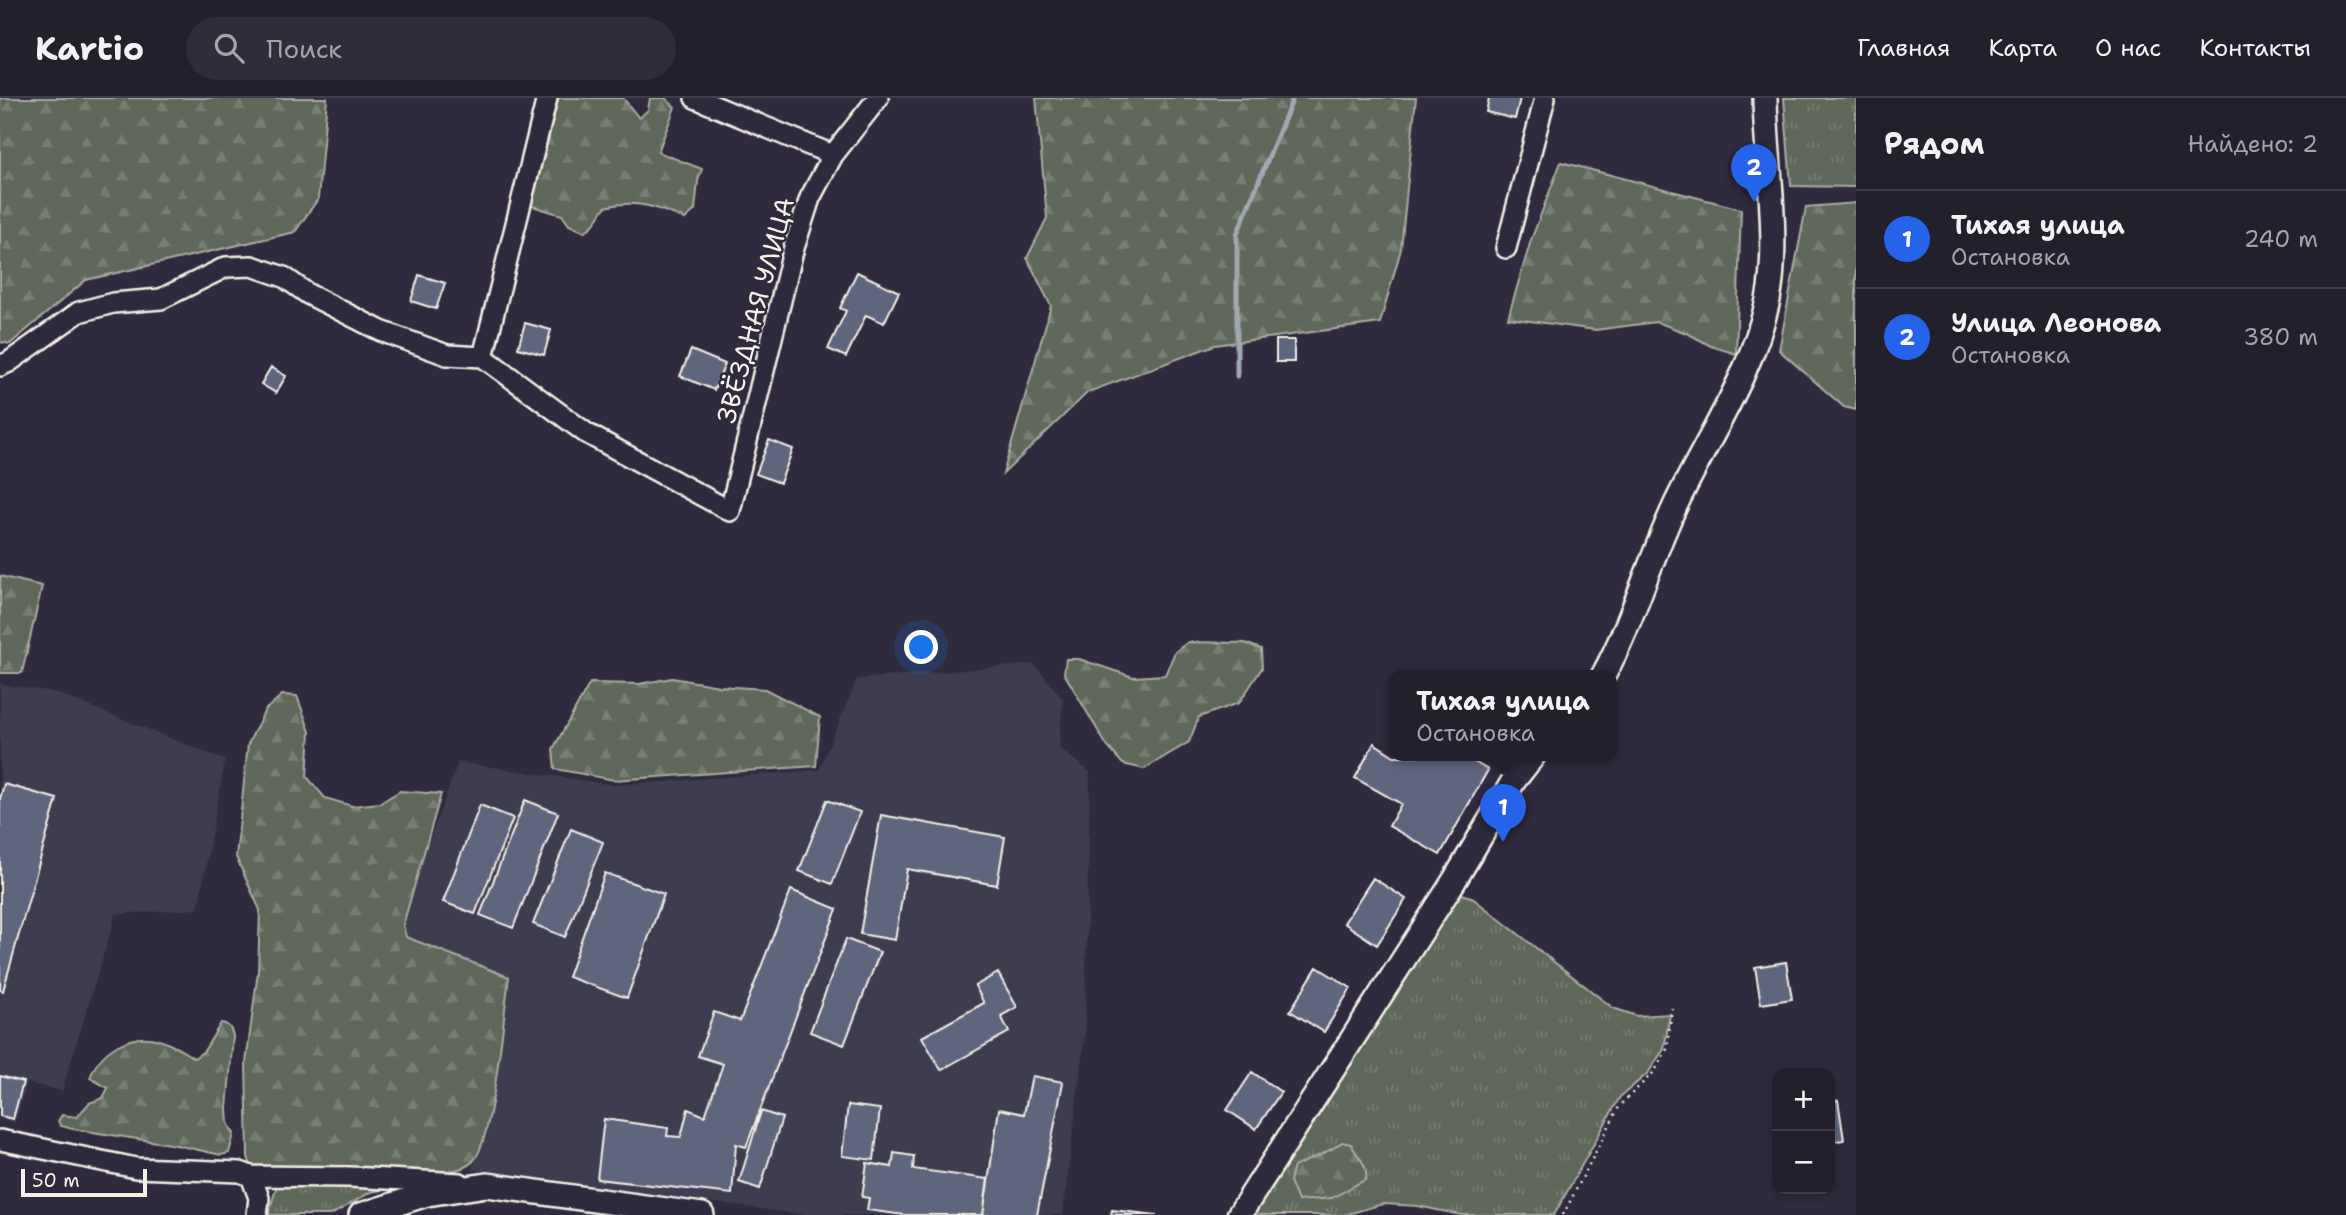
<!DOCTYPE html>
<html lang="ru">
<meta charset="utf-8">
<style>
body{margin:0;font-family:"Shantell Sans",sans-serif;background:#2f2d3a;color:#f1f3f6}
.controls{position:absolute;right:21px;bottom:21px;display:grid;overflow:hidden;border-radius:14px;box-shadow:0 4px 10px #0003}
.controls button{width:63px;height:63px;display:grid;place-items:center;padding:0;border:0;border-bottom:2px solid #403e4a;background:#23202e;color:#f1f3f6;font:35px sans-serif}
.scale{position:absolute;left:21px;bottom:18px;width:126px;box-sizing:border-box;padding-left:7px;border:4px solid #f4f1e8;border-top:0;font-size:19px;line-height:24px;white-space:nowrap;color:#f4f1e8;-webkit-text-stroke:5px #2f2a3d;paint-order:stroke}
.you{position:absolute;left:922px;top:550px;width:24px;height:24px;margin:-18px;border:5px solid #fff;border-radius:50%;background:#1a73e8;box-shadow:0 0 0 10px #1a73e833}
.badge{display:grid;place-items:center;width:46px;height:46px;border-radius:50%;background:#2563eb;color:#fff;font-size:23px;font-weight:700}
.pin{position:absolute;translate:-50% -58px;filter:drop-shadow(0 2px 4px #0008)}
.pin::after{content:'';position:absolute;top:37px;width:24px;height:21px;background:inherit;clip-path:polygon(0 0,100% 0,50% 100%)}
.popup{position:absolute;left:1389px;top:572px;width:228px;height:91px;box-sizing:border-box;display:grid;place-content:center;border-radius:14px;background:#23202e;filter:drop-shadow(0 2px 5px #0005);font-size:23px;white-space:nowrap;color:#a3a3aa}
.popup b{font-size:26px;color:#f1f3f6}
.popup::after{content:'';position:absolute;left:50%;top:100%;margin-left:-14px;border:14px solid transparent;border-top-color:#23202e}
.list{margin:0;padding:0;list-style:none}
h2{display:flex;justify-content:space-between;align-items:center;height:91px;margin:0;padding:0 28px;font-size:30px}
h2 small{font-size:23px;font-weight:400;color:#a3a3aa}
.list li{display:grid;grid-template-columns:46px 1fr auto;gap:21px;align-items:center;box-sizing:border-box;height:98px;padding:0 28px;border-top:2px solid #403e4a}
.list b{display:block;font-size:26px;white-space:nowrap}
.list p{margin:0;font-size:23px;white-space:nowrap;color:#a3a3aa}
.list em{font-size:23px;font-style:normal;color:#a3a3aa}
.icon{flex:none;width:38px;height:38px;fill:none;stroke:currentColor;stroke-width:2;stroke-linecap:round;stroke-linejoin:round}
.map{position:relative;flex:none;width:1856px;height:1117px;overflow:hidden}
header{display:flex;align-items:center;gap:42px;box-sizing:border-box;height:98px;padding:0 35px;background:#23202e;border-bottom:2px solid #403e4a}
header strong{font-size:33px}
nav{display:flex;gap:38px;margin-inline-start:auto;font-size:24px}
.search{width:490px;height:63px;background:#2f2d3a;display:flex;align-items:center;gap:18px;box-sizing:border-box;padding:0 24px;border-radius:38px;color:#a3a3aa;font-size:26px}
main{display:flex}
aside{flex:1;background:#23202e}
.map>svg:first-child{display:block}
</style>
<header>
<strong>Kartio</strong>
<div class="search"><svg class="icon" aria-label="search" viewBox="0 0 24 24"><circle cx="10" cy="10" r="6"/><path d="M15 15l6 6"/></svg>Поиск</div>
<nav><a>Главная</a><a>Карта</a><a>О нас</a><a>Контакты</a></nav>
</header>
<main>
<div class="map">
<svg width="1856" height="1117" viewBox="0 0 1856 1117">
<defs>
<pattern id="grass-tufts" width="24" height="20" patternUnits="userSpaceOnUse" patternTransform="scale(1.75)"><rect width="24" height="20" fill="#60685b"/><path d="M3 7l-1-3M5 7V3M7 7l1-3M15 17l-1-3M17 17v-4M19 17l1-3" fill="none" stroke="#777e73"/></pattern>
<pattern id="forest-firs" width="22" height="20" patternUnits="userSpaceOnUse" patternTransform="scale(1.75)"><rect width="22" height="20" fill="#60685b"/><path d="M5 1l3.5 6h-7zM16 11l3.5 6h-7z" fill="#777e73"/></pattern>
</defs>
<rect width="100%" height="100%" fill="#2f2a3d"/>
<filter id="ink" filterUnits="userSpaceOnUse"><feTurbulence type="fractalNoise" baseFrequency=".0143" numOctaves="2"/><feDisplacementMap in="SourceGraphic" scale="14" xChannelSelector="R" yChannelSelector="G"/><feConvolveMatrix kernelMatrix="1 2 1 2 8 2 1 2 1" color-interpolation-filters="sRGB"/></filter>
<g filter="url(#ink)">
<path fill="#3e3c50" d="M1034,566L1063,601L1059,650L1090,674L1085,936L1063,1117H805L472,1072L500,882L394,840L458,664L615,687L819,672L857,581Z
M0,586L54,594L225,662L198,811L116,816L62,993L27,985L15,1025L0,1021Z"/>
<path fill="url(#grass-tufts)" stroke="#aaaca2" stroke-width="2" d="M1784,0H1856V89L1791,88Z
M1462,796L1471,799L1613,910L1637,918L1670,916L1664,951L1648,975L1620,999L1554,1117H1461L1418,1108L1383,1106L1344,1117H1250L1456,799Z
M277,1087L397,1089L371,1094L331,1117H268Z"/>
<path fill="url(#forest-firs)" stroke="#aaaca2" stroke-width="2" d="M0,0H327L318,101L295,134L86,182L10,246L0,244Z
M552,0H623L639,20L648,12L650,0H665L675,9L658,54L702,71L698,83L695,112L685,121C656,109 636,101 605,109L594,126L585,134L569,127L562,117L529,107Z
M1036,0H1416L1401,151L1380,225L1215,247L1088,294L1003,376L1051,208L1027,160L1047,120Z
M1561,64L1741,111L1736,256L1711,248L1689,236L1657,224L1595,232L1508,220L1531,142Z
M1856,105V312L1844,309L1779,252L1806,109Z
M0,478L42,488L22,575H0Z
M1188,544L1245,545L1261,551L1262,570L1239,605L1199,619L1189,644L1144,671L1123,666L1107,648L1064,575L1066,561H1079L1133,579L1165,577L1175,554Z
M672,580L719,588L765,591L820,619L816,668L614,682L555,671L553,651L590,585L639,586Z
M282,597L297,598L310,634L307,679L325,700L352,708L380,705L400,693L441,696L403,827L406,839L509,879C504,914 493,1041 474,1062C455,1085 387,1069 360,1069C342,1069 324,1073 306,1074C288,1074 270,1071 252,1070L248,1059L246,965L258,873L260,812L236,759L248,646L265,612Z
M221,925C229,926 231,930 233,938L227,1011L228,1025L234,1036L229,1055L221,1057L176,1047L73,1031L61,1028L58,1023L62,1017L77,1019L89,1005L103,1000L108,990L90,980C99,953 131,933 159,942C172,946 183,953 194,960L204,953Z
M1342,1044L1351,1046C1357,1059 1368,1065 1366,1081L1332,1100L1298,1103L1290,1083L1294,1069C1313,1059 1325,1057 1342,1044Z"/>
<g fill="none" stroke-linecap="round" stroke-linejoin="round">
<path stroke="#a1a8b1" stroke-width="5" d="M1237,278V136L1293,0"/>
</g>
<path fill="#61657e" stroke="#f4f1e8" stroke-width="2" d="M1489,0H1520L1515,21L1486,14Z
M857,174L899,194L884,225L866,217L846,259L828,251L846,213L840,210Z
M419,177L445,185L436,211L411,203Z
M525,225L551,232L544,257L518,250Z
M1276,242H1294V264H1276Z
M691,252L725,266L714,292L680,278Z
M271,269L286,278L276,295L261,286Z
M769,342L793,351L780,385L756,376Z
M1374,645L1394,658H1464L1488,672L1440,757L1389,728L1401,706L1355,680Z
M4,686L57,701L3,893L0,892V701Z
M525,702L558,715L513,830L480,817Z
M827,702L860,714L832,786L799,773Z
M480,707L513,720L475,816L443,804Z
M881,717L1005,739L997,787L907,771L895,842L860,836Z
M571,731L603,744L565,839L533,826Z
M605,775L664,796L627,900L568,879Z
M1373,780L1406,801L1377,847L1344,825Z
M791,792L837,811L746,1049L736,1046L732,1096L597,1081L604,1021L668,1030L667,1038L681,1039L688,1011L705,1018L723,966L698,958L714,914L740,923Z
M846,841L880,854L844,947L810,934Z
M1786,864L1792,901L1761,906L1755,869Z
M1317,869L1351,890L1324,934L1290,913Z
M998,875L1017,909L1001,918L1009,934L941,972L922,939L984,905L975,888Z
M1252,974L1281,994L1256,1031L1227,1012Z
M0,978L23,984L13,1021L0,1018Z
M1032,978L1063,984L1037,1117H983L999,1011L1024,1016Z
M1838,1002L1844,1042L1830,1044V1003Z
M848,1007L880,1011L874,1062L842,1058Z
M761,1013L782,1020L760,1091L739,1084Z
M894,1055L914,1058L913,1071L988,1081L983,1117H904L867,1112L869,1100L862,1099L867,1065L892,1069Z
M1112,1112L1157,1117H1111Z"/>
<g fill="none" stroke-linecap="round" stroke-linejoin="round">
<g stroke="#f4f1e8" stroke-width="24">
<path id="minor" d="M695,0L833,57
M1506,150L1545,0
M483,259L547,0
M0,268L9,264L79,214L113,205L161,201L226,169L252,168L284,179L308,196L381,233L447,257L483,259L586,335L730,413L793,153L810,100L833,57L878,0
M0,1042L136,1070L240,1074L251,1078L259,1100L257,1117
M251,1078L350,1079L460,1085"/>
</g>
<g stroke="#f4f1e8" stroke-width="28">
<path id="tertiary" d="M1603,578C1633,523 1649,463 1676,406C1708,339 1752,276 1768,202C1780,142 1766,63 1765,0
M361,1117L427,1096L487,1087L702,1117
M1239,1117L1454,783L1514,682L1533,658"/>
</g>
<path stroke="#f4f1e8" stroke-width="2.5" stroke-dasharray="2 5" stroke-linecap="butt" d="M1563,1117L1620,1007L1655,973L1667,951L1672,910"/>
<use href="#minor" stroke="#2f2a3d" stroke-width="19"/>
<use href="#tertiary" stroke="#2f2a3d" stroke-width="23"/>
</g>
</g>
<g text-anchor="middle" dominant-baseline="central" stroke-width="5" stroke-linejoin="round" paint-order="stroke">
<g font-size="26" fill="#f4f1e8" stroke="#2f2a3d">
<text transform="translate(755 212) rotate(-75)">ЗВЁЗДНАЯ УЛИЦА</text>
</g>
</g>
</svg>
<div class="controls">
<button>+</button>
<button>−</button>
</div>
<div class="scale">50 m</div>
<div class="you"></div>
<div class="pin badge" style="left:1503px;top:744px">1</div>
<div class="popup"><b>Тихая улица</b>Остановка</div>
<div class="pin badge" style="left:1754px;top:104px">2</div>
</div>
<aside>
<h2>Рядом<small>Найдено: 2</small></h2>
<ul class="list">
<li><span class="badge">1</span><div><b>Тихая улица</b><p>Остановка</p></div><em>240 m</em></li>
<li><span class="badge">2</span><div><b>Улица Леонова</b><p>Остановка</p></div><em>380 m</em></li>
</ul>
</aside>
</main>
